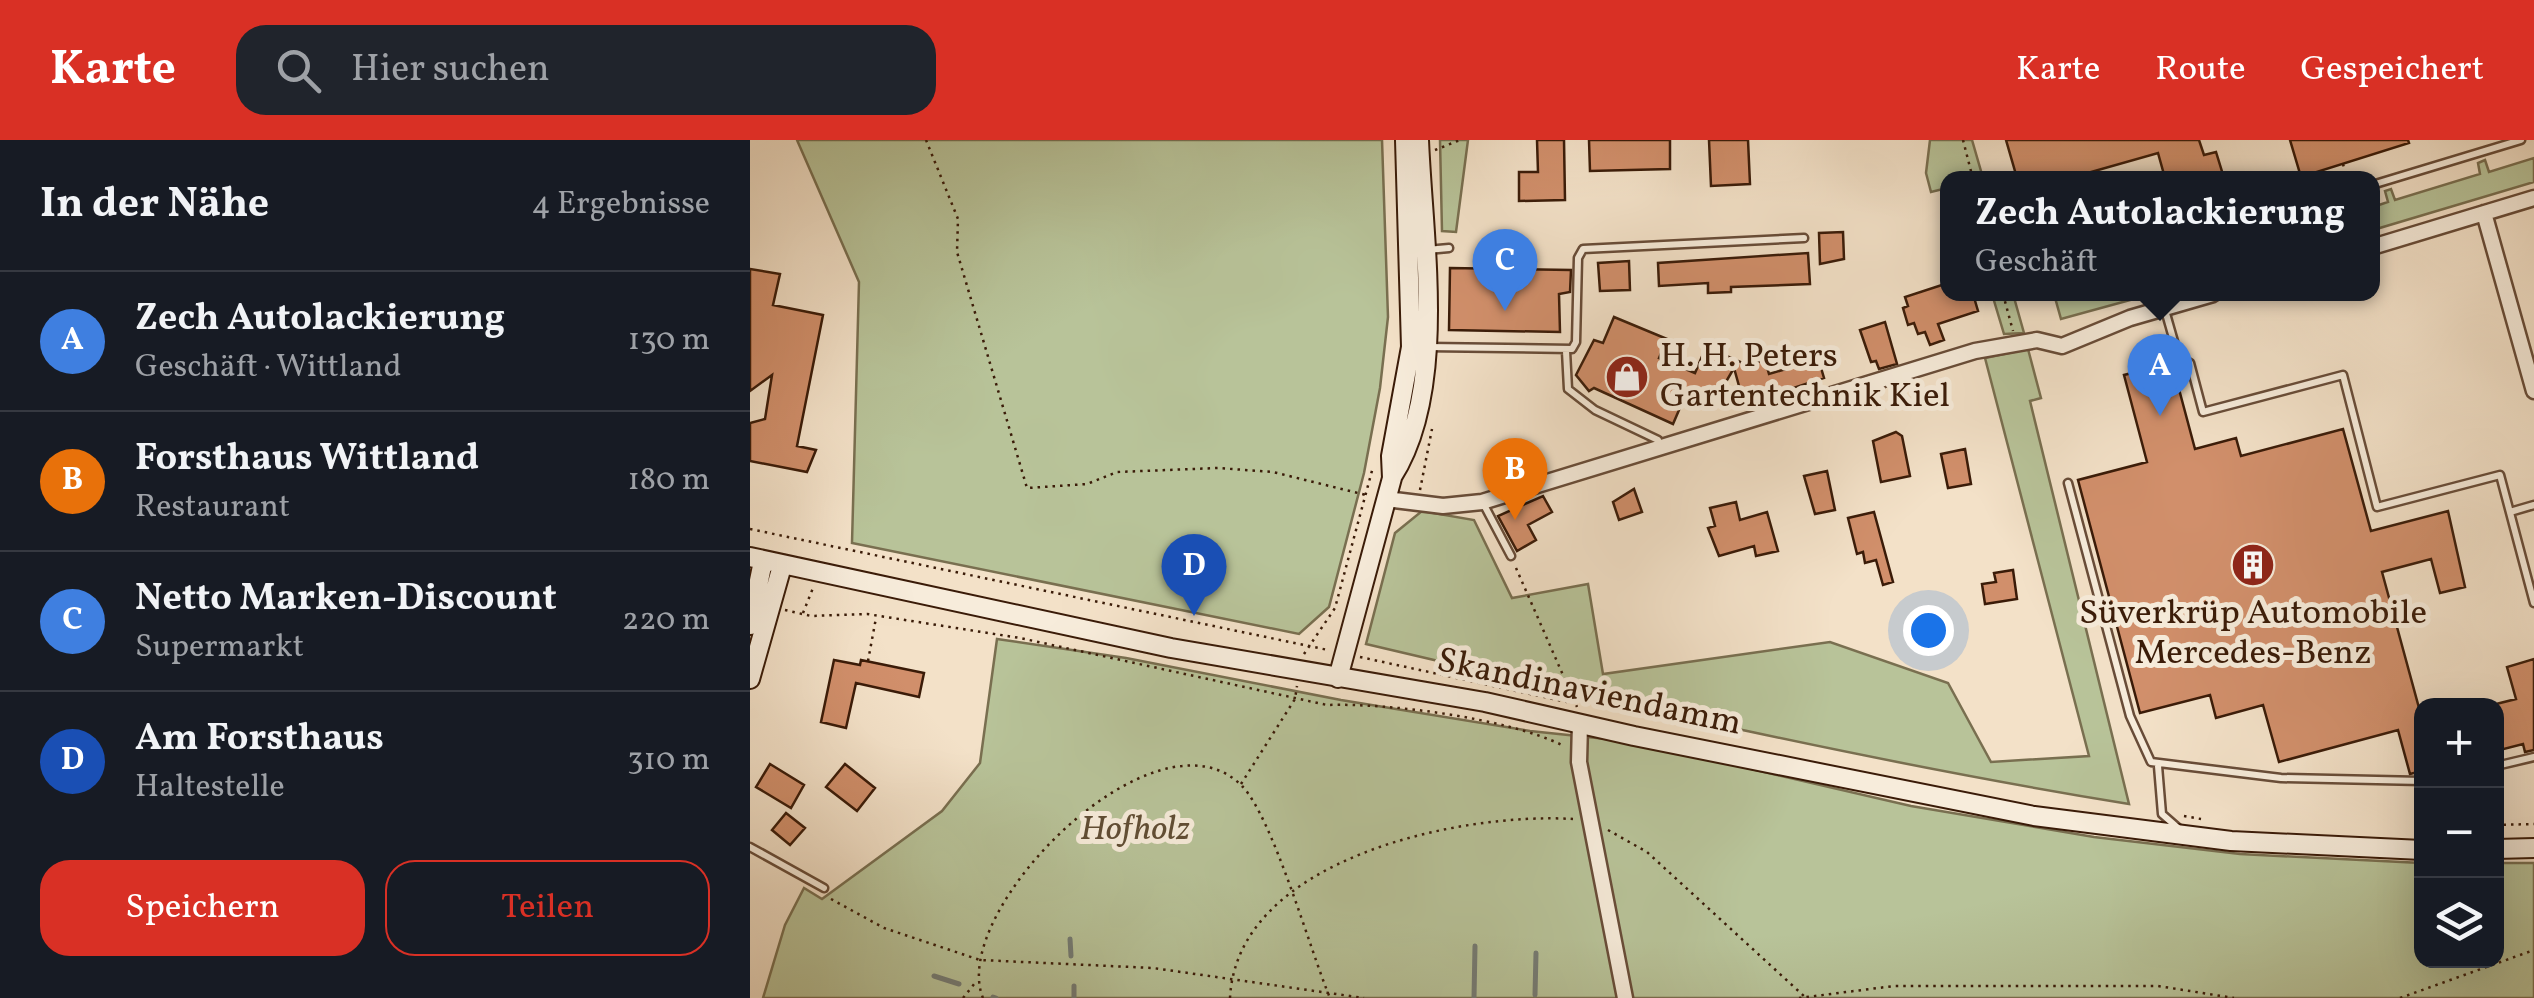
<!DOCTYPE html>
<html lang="de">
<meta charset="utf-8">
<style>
body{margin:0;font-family:Vollkorn,serif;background:#20242c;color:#f1f3f6}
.controls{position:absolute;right:30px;bottom:30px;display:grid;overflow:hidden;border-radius:20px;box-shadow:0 10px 40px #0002}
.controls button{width:90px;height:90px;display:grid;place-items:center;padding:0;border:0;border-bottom:2px solid #363941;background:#171b24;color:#f1f3f6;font:50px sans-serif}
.you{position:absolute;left:1178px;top:490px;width:35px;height:35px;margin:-25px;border:8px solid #fff;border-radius:50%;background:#1a73e8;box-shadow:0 0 0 15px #1a73e833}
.badge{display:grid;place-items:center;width:65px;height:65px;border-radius:50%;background:#d93025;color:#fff;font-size:32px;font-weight:700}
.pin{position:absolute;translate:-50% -82px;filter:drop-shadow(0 2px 5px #0008)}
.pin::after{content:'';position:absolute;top:52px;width:35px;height:30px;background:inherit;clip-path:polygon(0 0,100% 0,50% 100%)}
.popup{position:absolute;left:1190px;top:31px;width:440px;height:130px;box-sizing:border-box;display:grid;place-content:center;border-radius:20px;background:#171b24;filter:drop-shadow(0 2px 8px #0005);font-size:32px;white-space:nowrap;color:#9ea1a6}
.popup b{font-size:38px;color:#f1f3f6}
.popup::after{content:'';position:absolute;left:50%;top:100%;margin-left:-20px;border:20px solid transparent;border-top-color:#171b24}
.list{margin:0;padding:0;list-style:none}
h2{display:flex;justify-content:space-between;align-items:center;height:130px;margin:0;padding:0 40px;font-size:42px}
h2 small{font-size:32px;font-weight:400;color:#9ea1a6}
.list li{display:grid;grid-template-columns:65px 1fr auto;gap:30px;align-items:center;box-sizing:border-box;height:140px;padding:0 40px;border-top:2px solid #363941}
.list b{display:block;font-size:38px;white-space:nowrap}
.list p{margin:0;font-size:32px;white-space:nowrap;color:#9ea1a6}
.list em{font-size:32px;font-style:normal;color:#9ea1a6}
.actions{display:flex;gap:20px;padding:30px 40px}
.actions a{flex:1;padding:22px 0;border:2px solid #d93025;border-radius:30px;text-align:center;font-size:35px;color:#d93025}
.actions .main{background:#d93025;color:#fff}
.icon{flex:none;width:55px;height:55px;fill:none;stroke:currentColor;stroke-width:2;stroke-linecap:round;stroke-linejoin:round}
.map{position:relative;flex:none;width:1784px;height:858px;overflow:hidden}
header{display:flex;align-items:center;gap:60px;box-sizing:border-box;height:140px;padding:0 50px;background:#d93025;color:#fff}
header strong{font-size:48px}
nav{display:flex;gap:55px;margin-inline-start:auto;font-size:35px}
.search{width:700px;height:90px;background:#20242c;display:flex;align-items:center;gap:25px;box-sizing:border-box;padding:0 35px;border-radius:30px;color:#9ea1a6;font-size:38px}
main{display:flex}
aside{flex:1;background:#171b24}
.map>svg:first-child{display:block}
</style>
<header>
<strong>Karte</strong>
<div class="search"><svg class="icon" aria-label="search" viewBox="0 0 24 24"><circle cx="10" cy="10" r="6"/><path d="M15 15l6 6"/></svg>Hier suchen</div>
<nav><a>Karte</a><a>Route</a><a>Gespeichert</a></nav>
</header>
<main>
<aside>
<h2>In der Nähe<small>4 Ergebnisse</small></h2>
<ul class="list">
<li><span class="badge" style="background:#3f7fe0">A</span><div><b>Zech Autolackierung</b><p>Geschäft · Wittland</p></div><em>130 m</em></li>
<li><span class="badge" style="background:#e8710a">B</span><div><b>Forsthaus Wittland</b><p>Restaurant</p></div><em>180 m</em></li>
<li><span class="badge" style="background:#3f7fe0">C</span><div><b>Netto Marken-Discount</b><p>Supermarkt</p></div><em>220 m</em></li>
<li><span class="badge" style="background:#1a4fb4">D</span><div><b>Am Forsthaus</b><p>Haltestelle</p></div><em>310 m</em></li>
</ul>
<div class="actions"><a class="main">Speichern</a><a>Teilen</a></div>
</aside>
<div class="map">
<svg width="1784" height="858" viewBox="0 0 1784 858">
<rect width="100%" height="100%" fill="#f3e1c8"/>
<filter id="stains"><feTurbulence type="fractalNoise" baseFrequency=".002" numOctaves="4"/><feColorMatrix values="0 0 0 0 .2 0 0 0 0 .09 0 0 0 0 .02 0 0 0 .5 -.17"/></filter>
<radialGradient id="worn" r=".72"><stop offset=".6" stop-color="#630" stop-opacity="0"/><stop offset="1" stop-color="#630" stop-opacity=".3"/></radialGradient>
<path fill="#b8c399" stroke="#796f50" stroke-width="2.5" d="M47,0H632L638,177L630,248L614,333L579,467L549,494L102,403L109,142Z
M690,0H718L706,92L692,91Z
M1180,0H1222L1233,38L1198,39L1197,48L1181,52L1176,33Z
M1784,18V42L1623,90V67L1638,62L1635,51L1641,49L1645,60L1730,34L1728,23L1735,20L1739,32Z
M1242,154H1263L1274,193L1254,194Z
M1304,154H1402L1311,179Z
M1278,209L1291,258L1280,261L1379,664C1121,622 870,564 616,504L645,393L672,371L724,380L762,458L838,444L853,534L1080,502L1198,543L1241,622L1339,616L1235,218Z
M247,499L376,518L591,560L780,591L885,602L1161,666L1344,697L1490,714L1671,723L1672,820H1746L1747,723H1784V858H13L35,785L54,748L72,759L192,671L230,623Z"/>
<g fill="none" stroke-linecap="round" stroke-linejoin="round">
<path stroke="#757c75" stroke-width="5" d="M320,799L321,816
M184,836L209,844
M324,846V858
M785,855L786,813
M243,857L246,858
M724,858L725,806"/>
</g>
<path fill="#d18f6b" stroke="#3a1b08" stroke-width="2.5" d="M787,0H814L815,60L769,61V32H788Z
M839,0H920V29L840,31Z
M959,0H998L1000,44L961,46Z
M1256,0H1449L1454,15L1466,12L1474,38H1415L1408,13L1320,38H1267Z
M1540,0H1658L1659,3L1551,37Z
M1093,92L1094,119L1070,124L1069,93Z
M1058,113L1060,144L981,147V152L958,153V143L909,146L908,123Z
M879,121L880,150L850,151L848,123Z
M700,128L821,130L820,152L809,154L810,192L699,190Z
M0,129L30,134L23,165L73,175L47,306L66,310L57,332L0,321V283L15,279L22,235L0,251Z
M1198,143V154H1223L1228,171L1188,184L1194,200L1180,205L1175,192L1168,194L1164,183L1158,185L1153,168L1158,166L1155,157Z
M864,177L917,199L909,218L945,233L956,207L997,225L1015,220L1019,234L1053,224L1051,215L1066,211L1074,238L994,264L984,228L966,259L938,249L923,284L844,248L839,251L826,235L844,200L853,203Z
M1135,182L1147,224L1129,229L1126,221L1121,222L1110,190Z
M1422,223L1445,309L1486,298L1491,316L1593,289L1621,391L1698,371L1715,447L1690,453L1681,419L1632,432L1672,579V631L1660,634L1648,590L1529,622L1513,565L1466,578L1460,555L1390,573L1328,340L1397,322L1374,235Z
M1146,292L1152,296L1160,336L1131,342L1123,301Z
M1215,309L1221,344L1198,348L1191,314Z
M1077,331L1085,370L1065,374L1054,336Z
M884,349L892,372L869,380L863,362Z
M793,356L802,372L778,385L786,400L767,411L748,376Z
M986,362L990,380L1017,372L1028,411L1006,416L1004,406L969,416L958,388L965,386L960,368Z
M1124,372L1143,442L1133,445L1126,420L1115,423L1113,412L1107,414L1098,378Z
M1263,430L1267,459L1235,464L1232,444L1246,442L1244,433Z
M1784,519V610L1775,612L1773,604L1746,611V564L1766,559L1757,527Z
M84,520L110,525L111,520L174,533L169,557L106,543L96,588L71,582Z
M20,624L54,645L41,668L6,647Z
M95,624L125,648L107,671L76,647Z
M36,673L55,688L40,705L22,690Z"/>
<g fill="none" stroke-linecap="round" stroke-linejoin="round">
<g stroke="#684c38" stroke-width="11">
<path id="lane" d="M1622,45L1771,0
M677,110L699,108
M1415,170L1429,219L1440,223L1453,272L1593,235L1627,367L1750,335L1784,463
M677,207L822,209L826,202L828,118L833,109L1054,98
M816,211L818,249L845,270L908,300L910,306
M1318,343L1380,576L1401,622L1531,638L1672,641
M733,363L761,416
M1760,372L1784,365
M1408,626L1412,674L1428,688
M1746,626L1784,617
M0,707L74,748"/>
</g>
<g stroke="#684c38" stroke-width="19">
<path id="street" d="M1734,73L1784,251
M1622,107L1784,58
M636,359L693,366L732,362L1225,211L1287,200L1312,206L1380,178L1463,154
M830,584L829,622L875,858"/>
</g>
<g stroke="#3a1b08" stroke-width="22">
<path id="secondary" d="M642,337C698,250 673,100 669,0
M0,417L421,508L735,562L884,596L1284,676L1481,701L1672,710
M0,485L13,421
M588,538L642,338L641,316L661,207L655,0
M0,539L32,426
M1746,709L1784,708"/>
</g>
<path stroke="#3a1b08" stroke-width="2.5" stroke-dasharray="2.5 5" stroke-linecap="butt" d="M176,0L208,79L207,112L277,348L337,344L367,332L468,328L523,332L616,355
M1213,0L1223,39
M685,10L710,0
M1593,24L1597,39
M1584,39L1595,35
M1253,154L1263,191
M670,350L682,289
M0,389L578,510
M766,428L827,567
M35,470L61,476L117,474L270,498L577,565C640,563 756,578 812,605
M53,473L63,448
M554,514L585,468L623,327
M610,517L817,562
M118,521L126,478
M491,644L545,559L547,546
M1434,676L1451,679
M1746,685L1784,684
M858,690L897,712L1055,857
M81,759L134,788L230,820L403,828L614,858
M213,858L225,843
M233,858C197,771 407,559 492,646C523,678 560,810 580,858
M480,858C487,718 712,672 823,679
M1049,858L1144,846H1408L1484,858
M1650,858L1784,810"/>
<use href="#lane" stroke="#f7ecdb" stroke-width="6"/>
<use href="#street" stroke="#f7ecdb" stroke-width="14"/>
<use href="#secondary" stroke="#f7ecdb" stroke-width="18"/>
</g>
<defs>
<g id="shop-disc" transform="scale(2.25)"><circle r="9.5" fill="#8f2418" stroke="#f7ecdb"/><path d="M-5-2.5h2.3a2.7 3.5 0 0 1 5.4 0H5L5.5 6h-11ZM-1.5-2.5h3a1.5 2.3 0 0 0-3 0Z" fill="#fff"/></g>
<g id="building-disc" transform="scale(2.25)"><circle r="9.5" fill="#8f2418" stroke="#f7ecdb"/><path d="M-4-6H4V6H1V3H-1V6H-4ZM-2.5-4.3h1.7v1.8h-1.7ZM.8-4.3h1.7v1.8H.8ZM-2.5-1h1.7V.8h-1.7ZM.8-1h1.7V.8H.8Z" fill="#fff"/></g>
</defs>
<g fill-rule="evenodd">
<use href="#shop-disc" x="877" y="237"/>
<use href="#building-disc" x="1503" y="425"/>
</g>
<g text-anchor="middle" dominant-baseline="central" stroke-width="10" stroke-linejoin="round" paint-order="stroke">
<g font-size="35" fill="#3a1b08" stroke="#f7ecdb" text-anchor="start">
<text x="910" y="217">H. H. Peters<tspan x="910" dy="40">Gartentechnik Kiel</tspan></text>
<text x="1503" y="474" text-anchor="middle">Süverkrüp Automobile<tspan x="1503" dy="40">Mercedes-Benz</tspan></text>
</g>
<g font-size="35" fill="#3a1b08" stroke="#f7ecdb">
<text transform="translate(839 553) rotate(12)">Skandinaviendamm</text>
</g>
<g font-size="35" font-style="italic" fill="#604d34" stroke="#f7ecdb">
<text x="385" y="690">Hofholz</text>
</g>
</g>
<rect width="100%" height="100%" filter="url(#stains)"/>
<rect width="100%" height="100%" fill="url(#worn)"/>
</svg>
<div class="controls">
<button>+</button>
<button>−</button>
<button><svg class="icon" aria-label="layers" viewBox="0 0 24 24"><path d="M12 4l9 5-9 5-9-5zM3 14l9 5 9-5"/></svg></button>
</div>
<div class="you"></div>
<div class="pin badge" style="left:1410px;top:276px;background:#3f7fe0">A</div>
<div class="popup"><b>Zech Autolackierung</b>Geschäft</div>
<div class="pin badge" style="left:765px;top:380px;background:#e8710a">B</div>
<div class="pin badge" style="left:755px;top:171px;background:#3f7fe0">C</div>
<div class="pin badge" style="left:444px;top:476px;background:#1a4fb4">D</div>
</div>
</main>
